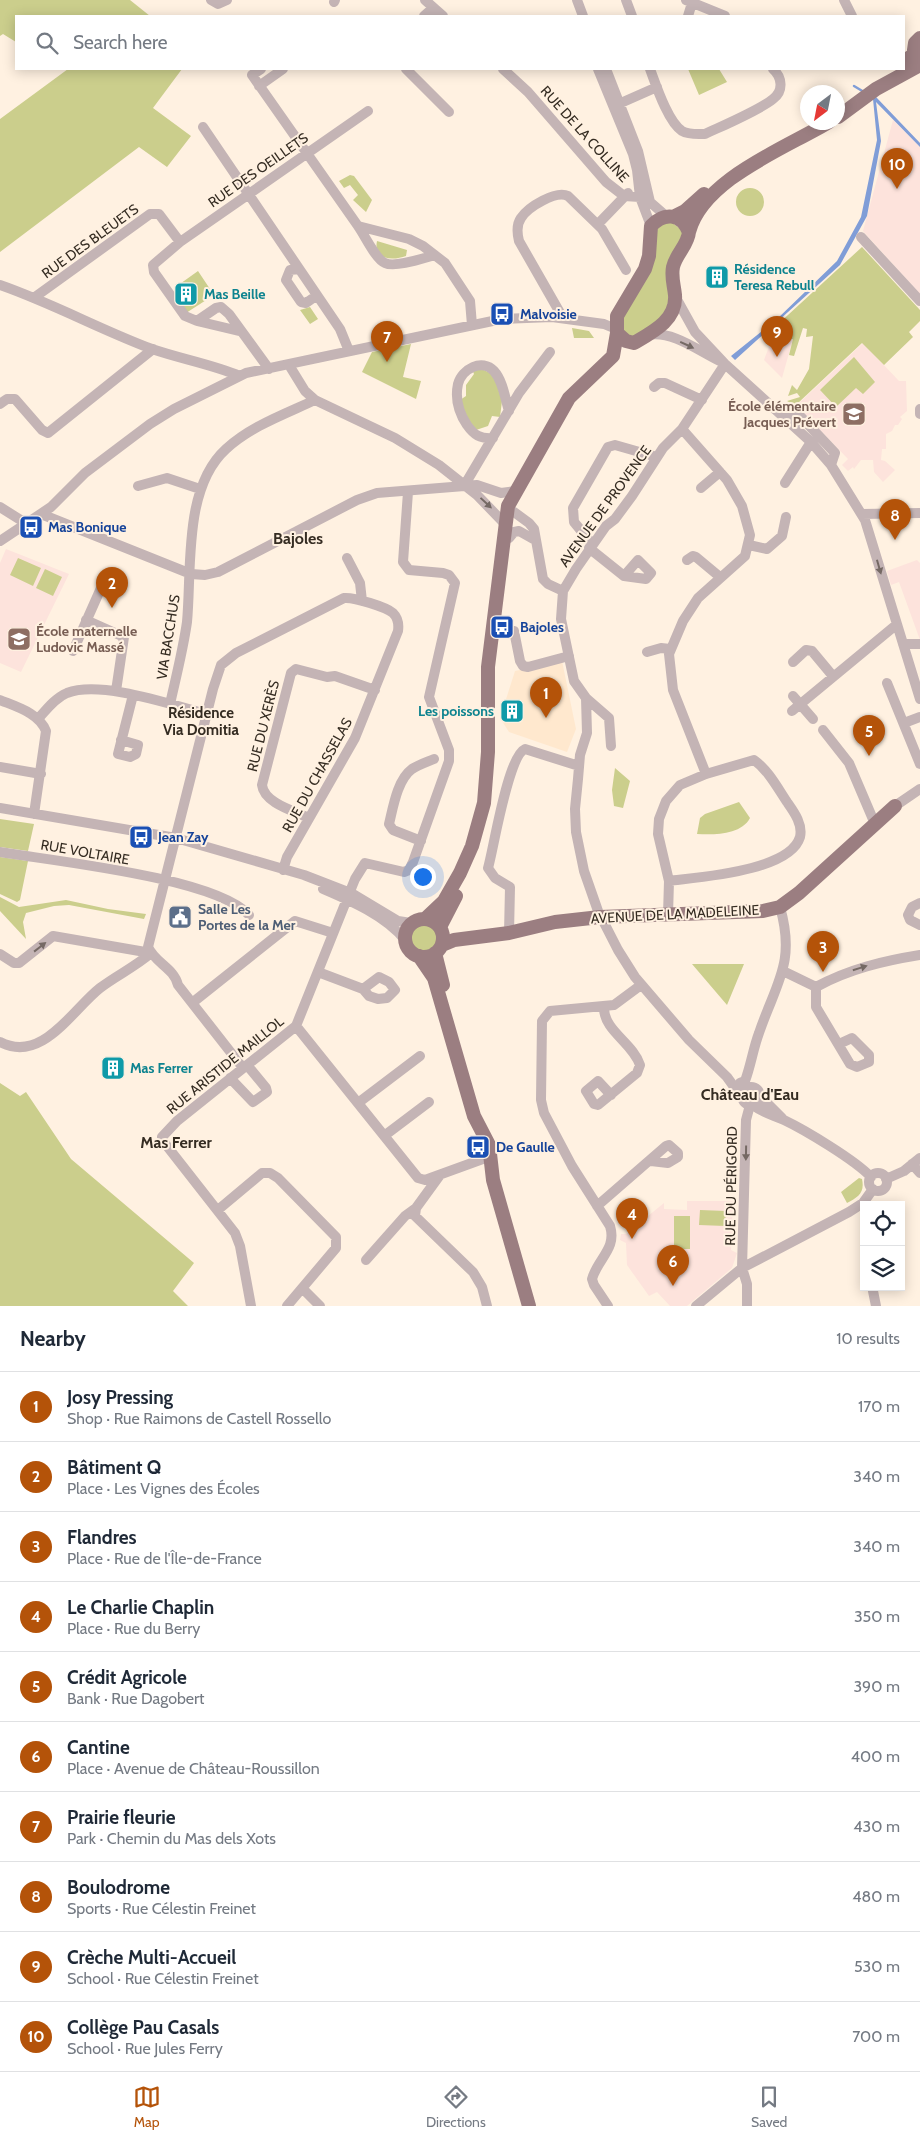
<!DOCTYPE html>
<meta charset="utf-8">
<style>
body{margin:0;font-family:Cabin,sans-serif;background:#f6f6f7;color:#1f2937}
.controls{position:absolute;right:15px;bottom:15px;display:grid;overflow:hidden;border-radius:0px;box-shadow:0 2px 12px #0003}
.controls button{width:45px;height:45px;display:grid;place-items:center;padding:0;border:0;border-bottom:1px solid #e0e1e3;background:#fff;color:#1f2937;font:25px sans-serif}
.compass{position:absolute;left:800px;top:85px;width:45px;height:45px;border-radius:50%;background:#fff;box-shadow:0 2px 12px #0003;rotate:212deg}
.you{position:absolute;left:422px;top:876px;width:18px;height:18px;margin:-12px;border:4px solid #fff;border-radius:50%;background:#1a73e8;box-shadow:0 0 0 8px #1a73e833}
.badge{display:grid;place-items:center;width:32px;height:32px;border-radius:50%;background:#b45309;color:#fff;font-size:16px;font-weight:700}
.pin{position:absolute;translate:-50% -41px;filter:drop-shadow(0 1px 2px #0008)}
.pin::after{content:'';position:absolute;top:26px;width:18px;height:15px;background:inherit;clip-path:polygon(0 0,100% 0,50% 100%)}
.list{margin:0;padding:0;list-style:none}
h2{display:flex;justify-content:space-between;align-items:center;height:65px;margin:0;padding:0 20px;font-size:21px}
h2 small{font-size:16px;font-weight:400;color:#747a83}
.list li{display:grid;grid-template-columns:32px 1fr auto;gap:15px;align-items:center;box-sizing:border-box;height:70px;padding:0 20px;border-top:1px solid #e0e1e3}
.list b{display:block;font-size:19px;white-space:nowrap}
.list p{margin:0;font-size:16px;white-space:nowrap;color:#747a83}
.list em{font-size:16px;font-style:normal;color:#747a83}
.icon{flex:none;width:28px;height:28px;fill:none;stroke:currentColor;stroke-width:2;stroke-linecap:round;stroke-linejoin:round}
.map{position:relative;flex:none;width:920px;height:1306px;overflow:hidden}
.search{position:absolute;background:#fff;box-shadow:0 2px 12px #0003;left:15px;right:15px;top:15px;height:55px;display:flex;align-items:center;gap:12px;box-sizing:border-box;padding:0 18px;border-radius:0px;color:#747a83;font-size:19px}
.sheet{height:765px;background:#fff}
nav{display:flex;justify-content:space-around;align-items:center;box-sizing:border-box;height:70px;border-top:1px solid #e0e1e3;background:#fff;font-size:14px;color:#747a83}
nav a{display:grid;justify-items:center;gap:2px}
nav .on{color:#b45309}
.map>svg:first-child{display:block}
</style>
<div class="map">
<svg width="920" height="1306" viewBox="0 0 920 1306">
<rect width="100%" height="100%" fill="#fff1e1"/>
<path fill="#ffe8ce" d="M562,661L576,729L567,752L509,732L500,718L515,671Z"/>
<path fill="#fde3dc" d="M893,120L920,147V294L863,231Z
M793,339L782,378L764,360L770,344Z
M863,343L899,381H906L907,411L900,417L902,419L898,425H895L892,431L886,434V449H882L881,460L885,461L895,470L883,482L874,472L873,460H861L854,469L853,467L848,471L842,465L848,459L798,407L800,406L798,404Z
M6,549L69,574L21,672L0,663V563Z
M917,560L920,563V640L899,582L891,585L887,571Z
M687,1201H733L731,1250L737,1253L732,1268L687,1306H670L657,1292L649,1296L627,1265L626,1243L620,1240L621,1234H626L664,1203V1209L687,1210Z"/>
<path fill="#cbce8c" d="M0,0H130L150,16H16V42L3,34L0,36Z
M68,69H182L153,108L191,136L167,167L139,147L0,252V119Z
M688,69H719L727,82L699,95Z
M350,175L354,176L372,200L366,212L353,200L358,195L350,185L344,188L339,181Z
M736 202a14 14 0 1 1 28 0a14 14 0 1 1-28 0Z
M669,220L684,232L665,316L638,336H625L621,319L654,233L658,225Z
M377,241L407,250L406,256C393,261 373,260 377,241Z
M862,247L920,310V321L909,332L913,337L884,365L862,343L798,403L800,406L798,407L787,401L800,397L797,393L788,396L792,385L797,390L809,369L813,336L806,337L807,329L803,328L794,356L789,355L793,339L771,344L764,337Z
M198,271L214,295L186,313L179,301L189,294L186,291L182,294L177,286Z
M310,307L318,319L310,324L300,310Z
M572,328L589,331L594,338H574Z
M411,344L403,377L421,381L416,399L362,372L372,352Z
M854,357L875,382L863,394L856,388L836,407L820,390Z
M480,368L494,375L502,401L500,417L492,416L488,426L476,430L468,419L460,400L466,396V385L474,374L472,369Z
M18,558L41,568L33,586L10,575Z
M45,569L62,577L53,596L36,588Z
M615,768L630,781L623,808L614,806L612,790Z
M739,802L750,818C741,835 714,835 697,834L700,818L705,814Z
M0,819L34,824L28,851L0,847Z
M0,857L28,861L20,900L17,902L0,894Z
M0,897L19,907L66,900L108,909L146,914L144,919L69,905L54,906L26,913L23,922L26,939L0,911Z
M408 938a16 16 0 1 1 32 0a16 16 0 1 1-32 0Z
M692,964H744L727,1005Z
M0,1083L20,1096L26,1092L71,1159L194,1263L173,1291L188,1306H0Z
M859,1178L862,1179C865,1193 858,1197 847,1203L841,1192Z
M700,1210L726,1211L725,1226L699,1225Z
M674,1216H690V1249H674Z"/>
<path fill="#809dd7" d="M876,97L920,143V147L876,102L881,141L867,216L840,265L735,360L731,356L776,320L837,261L861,217L877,140L873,99Z"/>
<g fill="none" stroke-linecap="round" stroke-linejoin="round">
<path stroke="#809dd7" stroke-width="2.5" d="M854,86L864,92"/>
<path stroke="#c4b4b5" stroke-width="10" d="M211,0L218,4L227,0
M425,0L443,16
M577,0L583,16
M626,0L632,16
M686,0L725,16
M844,0L852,16
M334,2L335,0
M424,16L433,8
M688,16L692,3
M261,69L252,75L358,226L409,239L423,246L445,263L470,301L472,325
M406,69L449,112
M503,69L528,92L606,182L624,196L640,197
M598,69L633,154L637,170L640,197L651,226
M606,69L638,151L650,202L666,216
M650,69C656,85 668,122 682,131C689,135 698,134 705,134C722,126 760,110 773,99C784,91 782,77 773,69
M259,86L283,69
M614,106L657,87
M203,127L340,329L349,351
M598,224L628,193
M358,226C364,234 376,260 385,263C395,268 424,258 435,255
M861,237L920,301
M299,269L290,270L286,280L301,302L306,303L316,296
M0,285C52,303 101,330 152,349C181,359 211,364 240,376
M675,296L695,332L725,364L811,442L831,465L865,520L920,699
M35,297L150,214H159L180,242
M563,318L519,241C517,233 516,225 521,218C528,207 556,190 568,196L602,229L626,270
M197,321L239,331
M648,335C674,330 701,353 724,363
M725,364L682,429L663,448L632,496L615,519L606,526L576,569L563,591L561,619L574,681L586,698L587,733L580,755L578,779L575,809L576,832L584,871L598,911L618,950L635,977L689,1040L727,1077L742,1098
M289,365L305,391L315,400L395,438L439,465L477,495L504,523
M269,369L229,314L221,307L216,308L197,321L185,316L154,272L153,265L180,242L368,111
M654,387L659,383H665L702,400
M0,404L7,399H15L42,430L48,433L153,349
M920,409V414
M780,413L801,417L835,453L831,465
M682,429L727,480L742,506L750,535L745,556L698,598L683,621L669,654L673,690L706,774
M493,438C480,439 474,435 467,425C459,413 455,398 458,384C462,369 482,358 494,371C503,381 505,398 509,411
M785,483L811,442
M138,486L167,478L200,489
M464,486L519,393L550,352
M701,488L720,472
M0,507L27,524
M514,512L529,523L534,529L543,579L548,584L563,591
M41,514L191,574L205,575L218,572L357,500L377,493L477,485L501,493L515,491
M862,514L920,513
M509,538L514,532L519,531L535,540
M0,541L51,507L85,473L150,424L174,409L246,373L502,319L552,317L604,324L616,329
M592,544L574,522L573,508L608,447L615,445L657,457
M749,545L767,549L782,536L786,517
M589,548L624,576L646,579L651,573L638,560L624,576
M347,558L360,583L362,601
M687,560L693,556L696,557L720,577
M86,620L124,637L116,691
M514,631L520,661L523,666L528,667L569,656
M903,644H920
M73,651L101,588
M647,652L661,648L670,649
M793,662L806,650L812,651L832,675
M887,683L920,764
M793,696L813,719
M586,698L609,718L611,746
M0,700C17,707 39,713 46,731L34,814
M170,704C176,677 183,650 187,622C192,569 183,488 226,449C251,426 285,414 315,400
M792,711L896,625
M38,719C46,710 55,698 67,693C101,680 172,705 207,714
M904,723L920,717
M823,730L849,763L875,824
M121,740L138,745L136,754L130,757L118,754L133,695
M0,767L41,774
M895,806L920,789
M0,808L176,838L304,875L353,894L398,921L411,923
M309,818C294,811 264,803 262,785L291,673L296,669L327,677L335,676L375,690
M421,841L393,830L389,824C393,808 397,780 412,769C418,765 427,762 434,759
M0,852C54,861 216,878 249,915
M323,889C351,901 386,916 405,940
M920,903L912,907L908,915L910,920L920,925
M668,915L669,881L658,834L659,819L666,801L680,785L706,774L754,760C768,770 777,787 787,802C794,812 803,824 800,837C790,871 700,877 669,881
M509,933L510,887L495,878L488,868C494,847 508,756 525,749L579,766
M0,954L14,963H19L53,936L151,953
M783,971L816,987
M318,972L363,989L369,996L378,999L387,998L395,990L389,982L379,977L363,989
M816,987V1007L850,1064L857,1067L869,1062V1055L852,1038L839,1044
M816,987C849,969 883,961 920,955
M192,1003L295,921L333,933
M604,1008C604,1031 633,1043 640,1065L637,1073L598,1105L594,1104L586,1091L598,1081L611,1095
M296,1026L418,1178L425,1180L491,1156
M0,1042C42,1064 72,1010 100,988C117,975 135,967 151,953
M243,1068L178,985C174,968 155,963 148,947L213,689L221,665L236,653L344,598C354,597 386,607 393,613C398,618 399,624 398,631L355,738L287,857L283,870
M230,1078L253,1102L267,1092L266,1088L247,1065
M740,1083L745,1081C751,1065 753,1049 759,1033C776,983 796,963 780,907
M742 1096a9 9 0 1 1 18 0a9 9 0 1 1-18 0Z
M761,1097L782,1118
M358,1103L420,1056
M753,1105C763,1113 773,1115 784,1120C805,1130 855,1160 871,1177
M384,1136L429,1102
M912,1164L920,1173
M869 1182a9 9 0 1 1 18 0a9 9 0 1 1-18 0Z
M886,1179L904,1171L920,1158
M597,1206L666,1146L669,1145L678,1153V1157L668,1163L651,1161
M416,1208L415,1216L473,1272L482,1287L487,1306
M219,1209L262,1173H270L278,1178L336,1237V1248L287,1306
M366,1260L405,1216L416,1208L440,1175
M303,1289L320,1306
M873,1291L876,1306
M251,1306L240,1246L235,1233L163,1141L162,1137L177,1121L296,1026L355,879L365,863L404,872L409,870L413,862L449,761V750L429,697L455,583L449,575L443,573L409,570L403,562L408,492
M608,1306L594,1285L592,1279C598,1258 617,1249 610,1226L572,1166L544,1113L541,1100L542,1021L550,1011L614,1005L641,985
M696,1306L742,1268L849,1212L863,1203L873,1189
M747,1306V1284L742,1268L746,1120L750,1105"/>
<path stroke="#9b7e81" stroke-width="14" d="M920,38L915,43L914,50L920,60
M904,61L915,54
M838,117L876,89L920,65
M675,216L685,211L704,194
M689,232C703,179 786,148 829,122
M426,918L444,901L460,873L472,846L484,803L488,752V667L508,506L569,398L613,356L617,333V316L645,269L649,256L651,226C664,212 681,213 689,232C688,245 676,254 673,267C671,277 674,285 675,295C677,320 653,332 634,343L626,341L617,333
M405 938a19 19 0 1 1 38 0a19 19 0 1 1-38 0Z
M440,927L456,896
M442,945L454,940L509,933L555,922L600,917L763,911L780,907L799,893L895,806
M435,953L443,985
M419,956L434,978L474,1116L489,1145L493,1180L529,1306"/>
</g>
<defs><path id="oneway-solid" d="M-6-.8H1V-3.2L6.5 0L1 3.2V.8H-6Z" transform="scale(1.25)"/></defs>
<g fill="#756964">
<use href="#oneway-solid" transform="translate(687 345) rotate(25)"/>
<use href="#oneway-solid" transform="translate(486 503) rotate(43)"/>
<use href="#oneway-solid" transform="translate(879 567) rotate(74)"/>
<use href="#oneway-solid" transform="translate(40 947) rotate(-38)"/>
<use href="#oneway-solid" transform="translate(860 968) rotate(-17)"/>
<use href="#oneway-solid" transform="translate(746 1153) rotate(91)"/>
</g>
<defs>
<g id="building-square" transform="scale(1.25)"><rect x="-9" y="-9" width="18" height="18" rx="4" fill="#0f9aa8" stroke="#fff1e1"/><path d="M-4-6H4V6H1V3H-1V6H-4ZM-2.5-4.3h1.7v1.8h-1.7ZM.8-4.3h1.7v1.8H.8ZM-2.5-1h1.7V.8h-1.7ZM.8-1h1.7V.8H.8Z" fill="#fff"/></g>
<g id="bus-square" transform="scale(1.25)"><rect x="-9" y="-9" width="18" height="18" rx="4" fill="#1a4fb4" stroke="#fff1e1"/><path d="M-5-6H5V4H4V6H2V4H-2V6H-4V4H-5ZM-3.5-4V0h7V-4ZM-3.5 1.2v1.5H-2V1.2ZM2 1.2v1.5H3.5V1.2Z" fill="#fff"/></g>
<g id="school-square" transform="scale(1.25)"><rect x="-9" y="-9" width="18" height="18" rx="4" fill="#8d6e63" stroke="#fff1e1"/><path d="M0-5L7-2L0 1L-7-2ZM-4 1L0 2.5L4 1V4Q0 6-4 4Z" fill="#fff"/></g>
<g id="civic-square" transform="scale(1.25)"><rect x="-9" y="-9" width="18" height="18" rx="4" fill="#5c6f8a" stroke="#fff1e1"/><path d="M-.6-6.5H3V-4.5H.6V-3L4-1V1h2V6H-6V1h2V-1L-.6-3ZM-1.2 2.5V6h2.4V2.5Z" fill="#fff"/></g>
</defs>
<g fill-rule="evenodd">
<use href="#building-square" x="717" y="277"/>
<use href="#building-square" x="186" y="294"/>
<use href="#bus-square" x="502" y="314"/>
<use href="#school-square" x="854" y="414"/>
<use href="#bus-square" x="31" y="527"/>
<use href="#bus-square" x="502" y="627"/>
<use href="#school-square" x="19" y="639"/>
<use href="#building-square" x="512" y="711"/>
<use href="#bus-square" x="141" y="837"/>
<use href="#civic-square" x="180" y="917"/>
<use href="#building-square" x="113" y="1068"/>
<use href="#bus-square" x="478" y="1147"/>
</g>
<g text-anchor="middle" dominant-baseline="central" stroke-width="4" stroke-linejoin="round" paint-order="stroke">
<g font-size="14" fill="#352c22" stroke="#fff1e1">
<text transform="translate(585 134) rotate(48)">RUE DE LA COLLINE</text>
<text transform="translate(258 170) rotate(-35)">RUE DES OEILLETS</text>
<text transform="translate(90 241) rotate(-36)">RUE DES BLEUETS</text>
<text transform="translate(605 506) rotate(-54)">AVENUE DE PROVENCE</text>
<text transform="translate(168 637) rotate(-81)">VIA BACCHUS</text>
<text transform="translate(263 726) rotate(-76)">RUE DU XERÈS</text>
<text transform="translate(317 775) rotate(-61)">RUE DU CHASSELAS</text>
<text transform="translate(85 852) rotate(10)">RUE VOLTAIRE</text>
<text transform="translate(675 914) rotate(-3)">AVENUE DE LA MADELEINE</text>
<text transform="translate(225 1065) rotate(-39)">RUE ARISTIDE MAILLOL</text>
<text transform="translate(731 1186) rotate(-89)">RUE DU PÉRIGORD</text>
</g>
<g font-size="14" font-weight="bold" fill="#0d838f" stroke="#fff1e1" text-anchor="start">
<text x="734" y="269">Résidence<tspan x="734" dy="16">Teresa Rebull</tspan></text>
<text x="204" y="294">Mas Beille</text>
<text x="494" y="711" text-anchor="end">Les poissons</text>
<text x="130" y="1068">Mas Ferrer</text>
</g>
<g font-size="14" font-weight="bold" fill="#164399" stroke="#fff1e1" text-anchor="start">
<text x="520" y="314">Malvoisie</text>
<text x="48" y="527">Mas Bonique</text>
<text x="520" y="627">Bajoles</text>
<text x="158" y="837">Jean Zay</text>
<text x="496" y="1147">De Gaulle</text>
</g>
<g font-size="14" font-weight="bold" fill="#785e54" stroke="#fff1e1" text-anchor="end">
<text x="836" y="406">École élémentaire<tspan x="836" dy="16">Jacques Prévert</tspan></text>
<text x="36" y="631" text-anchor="start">École maternelle<tspan x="36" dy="16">Ludovic Massé</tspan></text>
</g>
<g font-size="14" font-weight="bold" fill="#4e5e75" stroke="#fff1e1" text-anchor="start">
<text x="198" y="909">Salle Les<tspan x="198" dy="16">Portes de la Mer</tspan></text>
</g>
<g font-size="15" font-weight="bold" fill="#352c22" stroke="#fff1e1">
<text x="201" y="713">Résidence<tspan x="201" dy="17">Via Domitia</tspan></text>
</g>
<g font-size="16" font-weight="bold" fill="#352c22" stroke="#fff1e1">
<text x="298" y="538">Bajoles</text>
<text x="750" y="1094">Château d'Eau</text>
<text x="176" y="1142">Mas Ferrer</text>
</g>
</g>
</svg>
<div class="controls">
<button><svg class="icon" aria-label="locate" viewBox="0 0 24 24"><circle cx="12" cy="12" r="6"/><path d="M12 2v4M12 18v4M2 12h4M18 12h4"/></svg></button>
<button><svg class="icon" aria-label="layers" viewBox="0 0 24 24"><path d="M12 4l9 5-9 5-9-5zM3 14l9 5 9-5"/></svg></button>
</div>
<svg class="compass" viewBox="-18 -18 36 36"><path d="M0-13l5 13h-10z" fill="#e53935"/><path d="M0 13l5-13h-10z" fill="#747a83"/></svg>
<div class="you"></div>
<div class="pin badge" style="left:546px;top:718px">1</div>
<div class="pin badge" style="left:112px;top:608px">2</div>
<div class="pin badge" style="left:823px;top:972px">3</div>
<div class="pin badge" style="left:632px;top:1239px">4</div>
<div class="pin badge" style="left:869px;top:756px">5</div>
<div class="pin badge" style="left:673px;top:1286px">6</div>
<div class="pin badge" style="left:387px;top:362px">7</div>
<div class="pin badge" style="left:895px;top:540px">8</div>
<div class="pin badge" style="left:777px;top:357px">9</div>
<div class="pin badge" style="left:897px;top:189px">10</div>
<div class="search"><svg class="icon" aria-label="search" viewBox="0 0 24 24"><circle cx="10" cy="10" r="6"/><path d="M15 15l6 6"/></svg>Search here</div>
</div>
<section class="sheet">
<h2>Nearby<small>10 results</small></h2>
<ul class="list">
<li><span class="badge">1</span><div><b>Josy Pressing</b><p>Shop · Rue Raimons de Castell Rossello</p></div><em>170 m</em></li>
<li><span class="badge">2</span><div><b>Bâtiment Q</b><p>Place · Les Vignes des Écoles</p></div><em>340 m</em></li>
<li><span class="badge">3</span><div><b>Flandres</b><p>Place · Rue de l'Île-de-France</p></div><em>340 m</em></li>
<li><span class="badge">4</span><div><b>Le Charlie Chaplin</b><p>Place · Rue du Berry</p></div><em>350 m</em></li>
<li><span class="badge">5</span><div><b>Crédit Agricole</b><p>Bank · Rue Dagobert</p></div><em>390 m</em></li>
<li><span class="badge">6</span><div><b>Cantine</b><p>Place · Avenue de Château-Roussillon</p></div><em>400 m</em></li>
<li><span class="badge">7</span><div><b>Prairie fleurie</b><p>Park · Chemin du Mas dels Xots</p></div><em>430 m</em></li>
<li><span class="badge">8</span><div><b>Boulodrome</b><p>Sports · Rue Célestin Freinet</p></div><em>480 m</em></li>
<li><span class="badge">9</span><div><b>Crèche Multi-Accueil</b><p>School · Rue Célestin Freinet</p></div><em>530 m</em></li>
<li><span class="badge">10</span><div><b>Collège Pau Casals</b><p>School · Rue Jules Ferry</p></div><em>700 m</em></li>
</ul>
</section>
<nav>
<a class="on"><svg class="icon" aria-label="map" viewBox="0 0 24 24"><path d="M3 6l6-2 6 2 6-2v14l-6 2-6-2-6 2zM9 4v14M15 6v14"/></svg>Map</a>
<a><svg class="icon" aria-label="directions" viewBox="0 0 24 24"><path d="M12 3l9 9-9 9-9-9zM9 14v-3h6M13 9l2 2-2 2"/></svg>Directions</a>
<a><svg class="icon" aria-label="saved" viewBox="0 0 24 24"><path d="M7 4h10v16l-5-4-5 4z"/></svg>Saved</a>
</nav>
